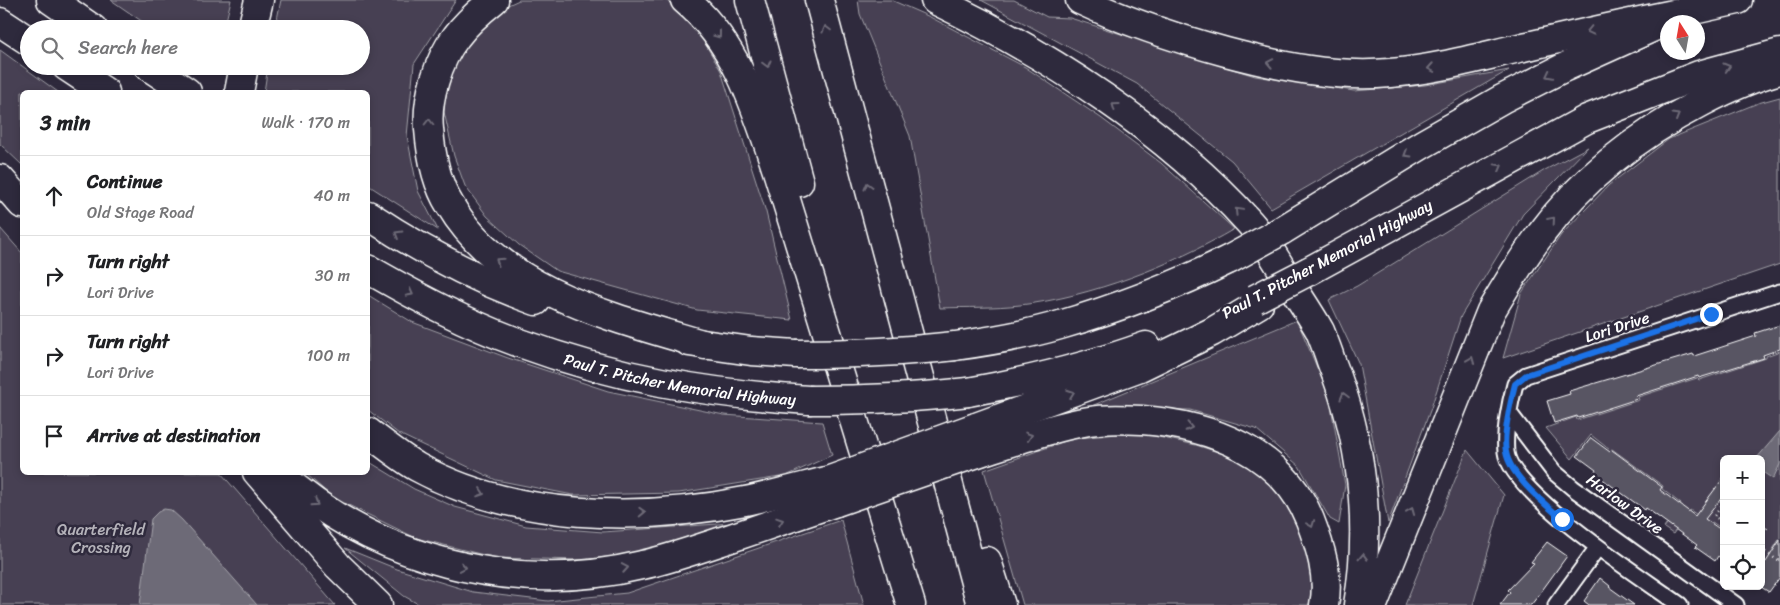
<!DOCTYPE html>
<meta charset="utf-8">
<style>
body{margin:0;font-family:Sriracha,sans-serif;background:#f2f2f2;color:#202124}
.controls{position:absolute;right:15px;bottom:15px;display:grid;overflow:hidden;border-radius:8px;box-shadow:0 2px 8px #0003}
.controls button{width:45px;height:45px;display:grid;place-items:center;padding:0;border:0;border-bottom:1px solid #e0e0e0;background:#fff;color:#202124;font:25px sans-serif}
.compass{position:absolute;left:1660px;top:15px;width:45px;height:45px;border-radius:50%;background:#fff;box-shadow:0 2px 8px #0003;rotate:349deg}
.stop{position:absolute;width:15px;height:15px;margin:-11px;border:4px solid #1a73e8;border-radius:50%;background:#fff}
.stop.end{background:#1a73e8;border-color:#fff;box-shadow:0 1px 5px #0008}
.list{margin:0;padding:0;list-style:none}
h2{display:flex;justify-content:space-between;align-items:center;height:65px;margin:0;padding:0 20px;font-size:21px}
h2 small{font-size:16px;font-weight:400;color:#757577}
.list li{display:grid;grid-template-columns:32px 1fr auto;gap:15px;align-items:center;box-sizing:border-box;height:80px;padding:0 20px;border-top:1px solid #e0e0e0}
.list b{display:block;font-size:19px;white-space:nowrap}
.list p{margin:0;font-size:16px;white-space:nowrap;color:#757577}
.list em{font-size:16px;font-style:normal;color:#757577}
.icon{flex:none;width:28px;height:28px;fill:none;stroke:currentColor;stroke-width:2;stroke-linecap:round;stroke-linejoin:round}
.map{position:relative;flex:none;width:1780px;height:605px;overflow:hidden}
.search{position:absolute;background:#fff;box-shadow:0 2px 8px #0003;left:20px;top:20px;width:350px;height:55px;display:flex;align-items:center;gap:12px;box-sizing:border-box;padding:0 18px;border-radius:28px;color:#757577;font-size:19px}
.panel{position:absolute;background:#fff;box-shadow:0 2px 8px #0003;left:20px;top:90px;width:350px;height:385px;border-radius:8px}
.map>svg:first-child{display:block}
</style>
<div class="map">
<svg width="1780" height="605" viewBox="0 0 1780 605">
<rect width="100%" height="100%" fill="#2f2a3d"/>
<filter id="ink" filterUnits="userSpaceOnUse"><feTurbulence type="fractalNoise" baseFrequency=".02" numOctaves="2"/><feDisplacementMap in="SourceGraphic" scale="10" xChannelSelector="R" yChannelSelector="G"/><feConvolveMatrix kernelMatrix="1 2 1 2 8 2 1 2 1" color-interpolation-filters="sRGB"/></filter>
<g filter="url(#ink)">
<path fill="#464152" stroke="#a2a0a8" d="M111,0H231L224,29H153Z
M281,0H456L414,64L407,136L418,191L438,230L368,185V92H264L268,66H361V29H275Z
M519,0H665L689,16L721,71L766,212L792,320L697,310L557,271L519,245L487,216L465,186L454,156L444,112L447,84L458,57L474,33L497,10Z
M858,0H891L930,17L1025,67L1101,118L1161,163L1234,229C1173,265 1091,297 1020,305C994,308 967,307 940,308L910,136L860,14Z
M981,0H1014L1047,17L1070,18L1255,76L1354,91L1425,85L1509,70L1271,208L1232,161L1137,84Z
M0,50L58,92H22V165L0,144Z
M1780,97V264L1503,358L1521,294L1561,235L1609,185L1669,139L1758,103Z
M1588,147L1523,214L1461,316L1431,408L1388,523L1359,364L1329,300L1357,286L1545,170Z
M0,228L22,253V472L221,473L335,605H0Z
M368,295L412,322L508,358L608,391L724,415L822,422L832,455L786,476L679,493L573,495L496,480L399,434L368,410Z
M1297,320L1329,396L1345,485L1339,524L1330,519L1299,466L1256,429L1190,410L1089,407Z
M1780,351V538L1772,551L1780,556V574L1762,562L1764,559L1761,557V459H1724V530L1712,522L1710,524L1690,510L1673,534L1664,528L1681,504L1662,489L1663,486L1612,449L1610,450L1591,435L1572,459L1546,428L1576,417L1577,420L1639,400L1638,397L1697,378L1699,380L1766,358V356Z
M1135,432L1196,445L1239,459L1274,486L1295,517L1308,555L1312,590L1309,605H1023L984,470L1071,439Z
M1467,450L1504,495L1473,605H1405Z
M368,461L414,489L455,507L526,526L603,532L746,522L662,550L583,560L496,558L416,538L332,497L305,473L368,472Z
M841,520L864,605H420L404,596L345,548L397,569L473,592L548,601L627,593Z"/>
<path fill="#6d6a77" stroke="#a7a6ad" d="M1780,431V464L1773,479L1761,471V459H1756Z
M164,509L171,510L182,520L257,605H140L151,519L158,512Z"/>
<path fill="#595564" stroke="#fff" d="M1780,325V349L1763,355L1764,358L1699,378L1698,376L1680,382L1636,396L1637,399L1578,418L1577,416L1554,423L1547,401L1570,394L1569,391L1693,354L1694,356L1756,336L1755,333Z
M1591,438L1610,452L1612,450L1662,487L1660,490L1695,516L1724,477V495L1705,519L1724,532V560L1718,556L1715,561L1695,547L1697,545L1646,508L1645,510L1594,473L1596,470L1577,456Z
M1780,540V577L1769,592L1761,587V558L1766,562Z
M1547,542L1567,556L1538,596L1531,605H1500L1510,592L1508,590L1534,563L1531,562Z
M1600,578L1610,586L1609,587L1634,605H1589L1584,601Z"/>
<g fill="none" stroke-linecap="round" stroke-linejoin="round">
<g stroke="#fff" stroke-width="19">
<path id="minor" d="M1509,413L1554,472L1573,488L1736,605
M1556,605L1598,547
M1680,605C1644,579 1511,494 1506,452C1504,432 1510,402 1515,384L1526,375L1780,292"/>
</g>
<g stroke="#fff" stroke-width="31">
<g id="motorway">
<path d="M51,0L93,29"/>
<path d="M494,0C480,11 467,22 456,37C438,60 426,100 429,129C431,155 436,183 450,205C501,292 615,318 705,345"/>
<path d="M685,0C738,44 757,111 778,174L911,605"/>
<path d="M750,0L799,182"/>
<path d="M819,0L981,605"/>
<path d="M935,0C1048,54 1166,130 1250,223C1266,241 1278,263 1290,283C1300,299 1311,315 1320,331C1324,341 1328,351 1331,361C1362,438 1372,524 1358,605"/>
<path d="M1080,0C1127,22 1175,38 1226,52C1279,66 1334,78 1390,73C1433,70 1476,58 1519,48C1576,35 1632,22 1689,11"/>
<path d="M0,22L29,41"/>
<path d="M252,29L259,0"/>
<path d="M66,66L105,92"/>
<path d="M148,66L187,92"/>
<path d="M239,92L244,66"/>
<path d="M0,179L22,204"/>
<path d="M368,215C419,249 477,280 536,301"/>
<path d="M1281,231L1423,144L1502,99L1565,67L1689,11L1738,0"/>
<path id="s1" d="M368,269C417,297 467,324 520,343C615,378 709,394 809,400"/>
<path d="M1309,271L1587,119L1699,75L1780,53"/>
<path d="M689,342L751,351L796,354"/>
<path d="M955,346C991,341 1026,335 1060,325C1119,308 1175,286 1230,259"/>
<path d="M968,392C1029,381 1088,367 1146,346"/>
<path d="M976,427L1140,367L1212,332L1259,304"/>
<path d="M368,432C384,444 400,457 417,467C514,520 640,522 745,501C774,495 802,487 830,480"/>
<path d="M983,451C1018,440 1053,427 1089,421C1106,418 1125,419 1142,420C1210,425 1283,452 1310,520C1320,546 1330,577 1324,605"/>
<path d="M257,472L338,566L378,605"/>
<path d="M277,472C374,560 514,596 642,565C670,559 697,549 725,540C762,527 799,515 836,502"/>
<path d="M987,561L1001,605"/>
<path d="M1373,605L1491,311C1507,285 1522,258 1541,234C1583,177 1640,134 1702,102C1727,89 1753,77 1780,70"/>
</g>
</g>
<path stroke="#fff" stroke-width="2.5" stroke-dasharray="1 4" stroke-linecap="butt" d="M1724,503L1714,516L1724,523
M1761,537L1769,525
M1761,549L1780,562"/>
<use href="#minor" stroke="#2f2a3d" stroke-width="15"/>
<use href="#motorway" stroke="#2f2a3d" stroke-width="28"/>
<g stroke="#fff" stroke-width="31" stroke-linecap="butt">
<path id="motorway-bridge" d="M1230,259L1281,231
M1255,299L1309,271
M796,354C850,354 902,352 955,346
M809,400C863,400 915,398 968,392
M830,480L976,427
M836,502L983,451"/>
</g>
<use href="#motorway-bridge" stroke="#2f2a3d" stroke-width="28"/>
</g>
<defs><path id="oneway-chevron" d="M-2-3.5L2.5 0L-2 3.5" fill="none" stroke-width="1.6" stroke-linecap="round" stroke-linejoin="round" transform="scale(1.25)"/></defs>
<g stroke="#6d6a77">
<use href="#oneway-chevron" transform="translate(826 29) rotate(-105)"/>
<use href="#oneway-chevron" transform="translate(1590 31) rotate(167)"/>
<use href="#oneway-chevron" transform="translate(718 35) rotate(53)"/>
<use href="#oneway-chevron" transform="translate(1270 63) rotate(-169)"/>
<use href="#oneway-chevron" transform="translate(767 64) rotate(75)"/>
<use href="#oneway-chevron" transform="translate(1727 67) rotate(-16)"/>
<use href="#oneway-chevron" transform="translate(1431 68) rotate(170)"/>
<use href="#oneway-chevron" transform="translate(1549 75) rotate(153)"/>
<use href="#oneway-chevron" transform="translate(1115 106) rotate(-144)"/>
<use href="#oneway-chevron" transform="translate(1676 116) rotate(-30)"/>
<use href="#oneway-chevron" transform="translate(429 122) rotate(-90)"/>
<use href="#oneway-chevron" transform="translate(1407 154) rotate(149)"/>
<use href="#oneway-chevron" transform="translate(1499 167) rotate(-29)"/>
<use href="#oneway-chevron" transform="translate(868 186) rotate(-105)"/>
<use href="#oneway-chevron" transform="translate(1238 211) rotate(-134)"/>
<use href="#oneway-chevron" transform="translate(1552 220) rotate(-49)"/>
<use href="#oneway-chevron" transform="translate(398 234) rotate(-149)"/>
<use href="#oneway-chevron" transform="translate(499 261) rotate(-145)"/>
<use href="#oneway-chevron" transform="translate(410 293) rotate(28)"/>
<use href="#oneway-chevron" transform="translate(1471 360) rotate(-68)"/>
<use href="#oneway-chevron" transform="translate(1071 393) rotate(-20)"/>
<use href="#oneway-chevron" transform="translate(1344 396) rotate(-105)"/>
<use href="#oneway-chevron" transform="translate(1189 427) rotate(12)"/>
<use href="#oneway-chevron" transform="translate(1029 436) rotate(-18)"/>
<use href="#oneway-chevron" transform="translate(481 493) rotate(19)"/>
<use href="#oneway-chevron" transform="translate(315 503) rotate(34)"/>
<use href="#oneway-chevron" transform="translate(1411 511) rotate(-68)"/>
<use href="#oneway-chevron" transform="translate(642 512) rotate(-2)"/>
<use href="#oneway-chevron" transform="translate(780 521) rotate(-19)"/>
<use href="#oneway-chevron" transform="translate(1311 524) rotate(69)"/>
<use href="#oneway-chevron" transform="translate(1363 557) rotate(-88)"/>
<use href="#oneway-chevron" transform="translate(463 567) rotate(10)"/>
<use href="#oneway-chevron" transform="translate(625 568) rotate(-10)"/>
</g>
</g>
<g fill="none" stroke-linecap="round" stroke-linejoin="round" filter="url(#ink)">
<path stroke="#1a73e8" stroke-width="6" d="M1562,519C1545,504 1510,476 1506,452C1503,436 1511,400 1515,384L1526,375L1711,314"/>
</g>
<g text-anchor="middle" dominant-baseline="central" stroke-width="5" stroke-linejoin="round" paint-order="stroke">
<g font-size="16" fill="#fff" stroke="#2f2a3d">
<text transform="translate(1327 259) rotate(-28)">Paul T. Pitcher Memorial Highway</text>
<text transform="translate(1617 327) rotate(-18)">Lori Drive</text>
<text stroke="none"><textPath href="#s1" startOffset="334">Paul T. Pitcher Memorial Highway</textPath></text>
<text transform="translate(1625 504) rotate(36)">Harlow Drive</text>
</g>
<g font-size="16" fill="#b5b3ba" stroke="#2f2a3d">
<text x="101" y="529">Quarterfield<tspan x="101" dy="18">Crossing</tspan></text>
</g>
</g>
</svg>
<div class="controls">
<button>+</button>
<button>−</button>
<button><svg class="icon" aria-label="locate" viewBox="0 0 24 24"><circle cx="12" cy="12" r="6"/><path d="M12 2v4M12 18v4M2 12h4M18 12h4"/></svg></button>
</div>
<svg class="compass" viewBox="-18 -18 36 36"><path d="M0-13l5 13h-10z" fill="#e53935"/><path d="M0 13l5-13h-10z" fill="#757577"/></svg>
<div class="stop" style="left:1562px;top:519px"></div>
<div class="stop end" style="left:1711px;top:314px"></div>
<div class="search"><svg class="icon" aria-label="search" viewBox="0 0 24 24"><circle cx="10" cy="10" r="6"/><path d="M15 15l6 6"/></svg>Search here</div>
<section class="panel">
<h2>3 min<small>Walk · 170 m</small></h2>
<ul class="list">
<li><svg class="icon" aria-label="ahead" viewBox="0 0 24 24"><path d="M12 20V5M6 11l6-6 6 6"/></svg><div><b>Continue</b><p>Old Stage Road</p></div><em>40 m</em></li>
<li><svg class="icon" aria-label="right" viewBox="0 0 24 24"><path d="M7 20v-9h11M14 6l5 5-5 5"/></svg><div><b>Turn right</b><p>Lori Drive</p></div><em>30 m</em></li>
<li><svg class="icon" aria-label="right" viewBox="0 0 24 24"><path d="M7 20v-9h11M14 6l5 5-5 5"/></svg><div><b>Turn right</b><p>Lori Drive</p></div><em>100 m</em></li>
<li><svg class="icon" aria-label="arrive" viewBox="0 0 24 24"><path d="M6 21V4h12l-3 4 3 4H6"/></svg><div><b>Arrive at destination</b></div></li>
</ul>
</section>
</div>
